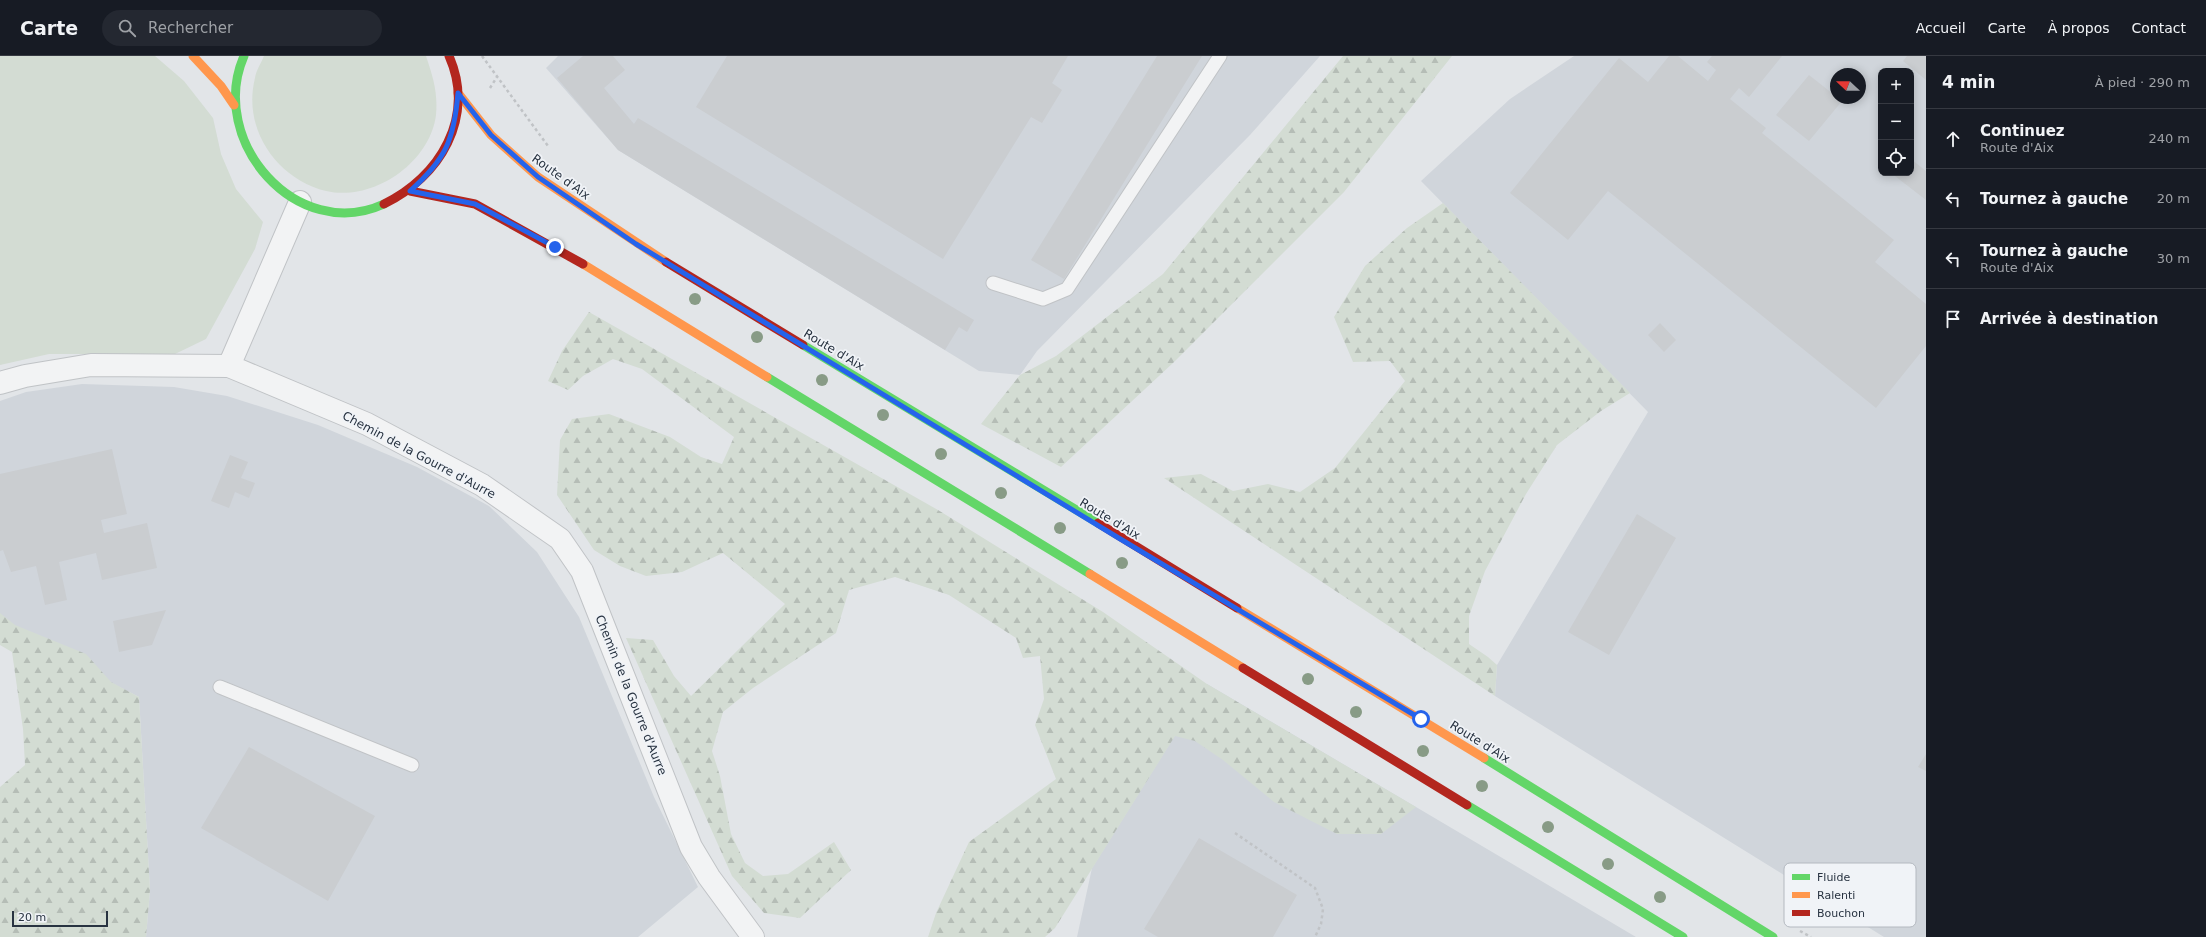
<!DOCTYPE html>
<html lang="fr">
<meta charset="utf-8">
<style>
body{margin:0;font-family:"DejaVu Sans",sans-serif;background:#242831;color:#f1f3f6}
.controls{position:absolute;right:12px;top:12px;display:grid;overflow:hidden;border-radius:8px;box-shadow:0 2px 10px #0003}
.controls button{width:36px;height:36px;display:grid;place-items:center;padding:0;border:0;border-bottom:1px solid #363941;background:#171b24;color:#f1f3f6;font:20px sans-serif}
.compass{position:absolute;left:1830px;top:12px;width:36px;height:36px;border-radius:50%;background:#171b24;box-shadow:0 2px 10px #0003;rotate:292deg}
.scale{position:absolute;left:12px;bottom:10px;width:96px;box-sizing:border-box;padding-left:4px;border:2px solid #283341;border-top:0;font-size:11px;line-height:14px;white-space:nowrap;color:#283341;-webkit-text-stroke:3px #f0f3f7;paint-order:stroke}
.stop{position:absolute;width:12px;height:12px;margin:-9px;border:3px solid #2563eb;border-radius:50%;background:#fff}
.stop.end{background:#2563eb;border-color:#fff;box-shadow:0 1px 4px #0008}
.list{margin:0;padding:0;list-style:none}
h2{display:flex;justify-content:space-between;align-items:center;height:52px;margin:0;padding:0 16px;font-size:17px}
h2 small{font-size:13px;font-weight:400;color:#9ea1a6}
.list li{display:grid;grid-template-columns:26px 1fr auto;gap:12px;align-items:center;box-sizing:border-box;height:60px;padding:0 16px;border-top:1px solid #363941}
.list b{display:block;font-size:15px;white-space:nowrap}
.list p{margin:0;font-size:13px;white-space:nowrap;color:#9ea1a6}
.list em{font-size:13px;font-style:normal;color:#9ea1a6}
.icon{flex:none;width:22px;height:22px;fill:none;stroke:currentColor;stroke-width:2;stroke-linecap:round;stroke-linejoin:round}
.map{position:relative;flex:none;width:1926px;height:881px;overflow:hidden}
header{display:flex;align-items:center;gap:24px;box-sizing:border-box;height:56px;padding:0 20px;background:#171b24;border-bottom:1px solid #363941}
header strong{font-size:19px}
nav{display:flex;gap:22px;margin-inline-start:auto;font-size:14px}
.search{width:280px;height:36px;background:#242831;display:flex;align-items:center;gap:10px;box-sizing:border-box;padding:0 14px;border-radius:22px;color:#9ea1a6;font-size:15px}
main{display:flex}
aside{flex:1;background:#171b24}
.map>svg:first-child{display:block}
</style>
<header>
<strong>Carte</strong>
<div class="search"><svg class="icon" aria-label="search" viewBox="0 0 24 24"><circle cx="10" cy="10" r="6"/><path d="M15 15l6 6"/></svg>Rechercher</div>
<nav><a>Accueil</a><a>Carte</a><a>À propos</a><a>Contact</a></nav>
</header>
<main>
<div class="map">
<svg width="1926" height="881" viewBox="0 0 1926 881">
<defs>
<pattern id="forest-firs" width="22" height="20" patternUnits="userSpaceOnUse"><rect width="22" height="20" fill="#d3dcd3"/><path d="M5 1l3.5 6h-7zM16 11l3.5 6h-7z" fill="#b5bdb6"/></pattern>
</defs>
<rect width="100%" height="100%" fill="#e2e5e8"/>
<path fill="#d0d5db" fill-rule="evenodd" d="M558,0H1320L1250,79L1037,295L1020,319L979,315L618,94L546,12Z
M1574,0H1926V881H1884L1495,640L1497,609L1648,356L1421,125L1510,43ZM1881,15H1911V117H1881ZM1836,18H1860V42H1836Z
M82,328L174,331L227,340L318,369L417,411L489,450L537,496L579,561L654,741L698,831L638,881H146L150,834L139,641L0,570V345L26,336Z
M1207,628L1416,751L1636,881H1077L1092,812Z"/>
<path fill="#d3dcd3" d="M0,0H155L184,25L213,62L221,98L236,133L263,166L255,193L206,283L175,298H49L0,309Z
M264,0H426C433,21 438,36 436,59C430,107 373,146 326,135C277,123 242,73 255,22C256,15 261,7 264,0Z"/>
<path fill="url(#forest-firs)" d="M1343,0H1452L1344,136L1173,307L1061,411L981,368L1020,319L1056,300L1163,218Z
M1443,147L1630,337L1601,355L1557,389L1526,438L1485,515L1469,560V588L1488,601L1497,609L1495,640L1164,422L1201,418L1233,435L1268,428L1300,436L1335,412L1405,325L1390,305L1353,306L1334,261L1365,210L1407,172Z
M589,256L938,454L1103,556L1207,628L1416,751L1381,778H1337L1274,746L1223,704L1195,685L1175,680L1055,872L1045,881H928L936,857L969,786L1056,723L1035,669L1044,643L1040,600L1023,602L1016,582L949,539L895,521L849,534L836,577L753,632L723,656L712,695L720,720L731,778L745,807L763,820L788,818L834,786L851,814L800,862L764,857L732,820L626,582L653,584L674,620L691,640L785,548L723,497L682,516L646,520L620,510L594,494L557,439L560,384L572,363L609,358L670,381L701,401L722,408L734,381L642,313L613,303L583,320L568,334L548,325L562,295Z
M0,557L15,569L86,598L111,626L139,641L150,834L146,881H0V731L25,709L23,673L12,596L0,589Z"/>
<path fill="#cacdd0" d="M583,0H613L625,14L604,32L634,68L638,62L974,264L967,276L959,271L945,294L618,94L557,22Z
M727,0H1068L1052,27L1062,34L1042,67L1031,61L943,203L696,51Z
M1157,0H1202L1064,223L1031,204Z
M1669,0H1678L1708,25L1716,14L1707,6L1712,0H1782L1749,41L1739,32L1730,43L1766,72L1762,77L1894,184L1875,206L1926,248V290L1876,352L1608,135L1568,184L1510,137L1619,2L1648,26Z
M1907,0H1926V24L1903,5Z
M1809,19L1842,45L1809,85L1776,59Z
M1911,103L1926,115V144L1891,117H1911Z
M1660,267L1676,284L1664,296L1648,279Z
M112,393L127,458L101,464L104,477L147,467L157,512L102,524L96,497L59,506L67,544L45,549L36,510L11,516L3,494L0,495V418Z
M230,399L248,406L241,422L255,427L249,442L235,436L229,452L211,445Z
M1637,458L1676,482L1609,599L1568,576Z
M166,554L152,589L119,596L113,565Z
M249,691L375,760L328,845L201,772Z
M1926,698V715L1918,711Z
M1199,782L1297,839L1273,881H1158L1144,873Z"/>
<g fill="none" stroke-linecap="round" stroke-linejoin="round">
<g stroke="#c0c3c6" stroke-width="15">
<path id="lane" d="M993,227L1043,243L1067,233L1220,0
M220,631L412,709"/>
</g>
<g stroke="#c0c3c6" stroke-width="24">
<path id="street" d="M229,310L300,146
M0,327L25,320L91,309L229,310L367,368L482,429L560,483L582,515L691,791L709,821L753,881"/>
</g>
<path stroke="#c0c3c6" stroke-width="2.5" stroke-dasharray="3 3" stroke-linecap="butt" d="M482,0L548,90
M490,32L497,21
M1235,777L1315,832L1323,853L1321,868L1315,881
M1800,875L1811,881"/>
<use href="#lane" stroke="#f2f3f4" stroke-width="13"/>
<use href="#street" stroke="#f2f3f4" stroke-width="22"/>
<path stroke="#63d668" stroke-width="9" d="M244,0C207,85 297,188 384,148
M803,289L1098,467
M767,321L1090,518
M1484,702L1773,881
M1467,749L1683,881"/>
<path stroke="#ff974d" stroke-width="9" d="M193,0L221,30L234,49
M458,37L491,79L538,121L666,206
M583,208L767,321
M1090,518L1243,612
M1237,552L1484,702"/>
<path stroke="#b3261e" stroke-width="9" d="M410,135L475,148L583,208
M384,148C440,121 476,61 449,0
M666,206L803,289
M1098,467L1237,552
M1243,612L1467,749"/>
</g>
<g fill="#889b86">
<circle cx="695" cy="243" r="6"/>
<circle cx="757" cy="281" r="6"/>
<circle cx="822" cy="324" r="6"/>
<circle cx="883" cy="359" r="6"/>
<circle cx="941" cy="398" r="6"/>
<circle cx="1001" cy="437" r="6"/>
<circle cx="1060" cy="472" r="6"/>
<circle cx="1122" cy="507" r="6"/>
<circle cx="1308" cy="623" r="6"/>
<circle cx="1356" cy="656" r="6"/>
<circle cx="1423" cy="695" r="6"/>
<circle cx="1482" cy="730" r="6"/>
<circle cx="1548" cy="771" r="6"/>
<circle cx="1608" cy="808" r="6"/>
<circle cx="1660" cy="841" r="6"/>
</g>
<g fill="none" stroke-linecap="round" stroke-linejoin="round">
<path stroke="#2563eb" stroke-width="5" d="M555,191L475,148L410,135C446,103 454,84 458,37L491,79L538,121L636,188L1117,481L1421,663"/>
</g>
<g text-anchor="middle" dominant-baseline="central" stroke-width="3.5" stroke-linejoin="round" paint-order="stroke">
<g font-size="12" fill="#283341" stroke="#f0f3f7">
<text transform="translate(561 121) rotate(36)">Route d'Aix</text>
<text transform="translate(834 294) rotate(31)">Route d'Aix</text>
<text transform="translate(419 399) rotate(28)">Chemin de la Gourre d'Aurre</text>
<text transform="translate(1110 463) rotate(31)">Route d'Aix</text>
<text transform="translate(631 639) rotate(68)">Chemin de la Gourre d'Aurre</text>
<text transform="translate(1480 686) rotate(32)">Route d'Aix</text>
</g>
</g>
<rect x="1784" y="807" width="132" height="64" rx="6" fill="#f0f3f7" stroke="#b4b9c0" stroke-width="1"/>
<rect x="1792" y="818" width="18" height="6" fill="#63d668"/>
<rect x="1792" y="836" width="18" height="6" fill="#ff974d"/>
<rect x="1792" y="854" width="18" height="6" fill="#b3261e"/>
<g font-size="11" fill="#283341">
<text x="1817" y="825">Fluide</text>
<text x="1817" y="843">Ralenti</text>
<text x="1817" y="861">Bouchon</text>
</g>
</svg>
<div class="controls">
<button>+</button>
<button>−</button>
<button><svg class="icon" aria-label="locate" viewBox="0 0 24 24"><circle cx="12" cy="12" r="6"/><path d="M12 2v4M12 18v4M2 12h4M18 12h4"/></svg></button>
</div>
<svg class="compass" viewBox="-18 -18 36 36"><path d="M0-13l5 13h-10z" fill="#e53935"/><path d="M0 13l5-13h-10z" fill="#9ea1a6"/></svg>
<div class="scale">20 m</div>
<div class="stop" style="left:1421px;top:663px"></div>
<div class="stop end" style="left:555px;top:191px"></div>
</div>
<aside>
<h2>4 min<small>À pied · 290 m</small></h2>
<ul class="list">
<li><svg class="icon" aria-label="ahead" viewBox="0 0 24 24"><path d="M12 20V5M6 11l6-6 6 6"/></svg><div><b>Continuez</b><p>Route d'Aix</p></div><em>240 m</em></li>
<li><svg class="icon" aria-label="left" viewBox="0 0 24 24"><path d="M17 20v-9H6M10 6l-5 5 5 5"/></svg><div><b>Tournez à gauche</b></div><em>20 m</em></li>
<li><svg class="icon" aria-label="left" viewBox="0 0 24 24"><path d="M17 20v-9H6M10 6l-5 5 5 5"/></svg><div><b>Tournez à gauche</b><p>Route d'Aix</p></div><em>30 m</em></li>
<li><svg class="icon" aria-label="arrive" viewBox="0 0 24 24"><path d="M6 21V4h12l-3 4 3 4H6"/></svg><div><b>Arrivée à destination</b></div></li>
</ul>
</aside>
</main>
